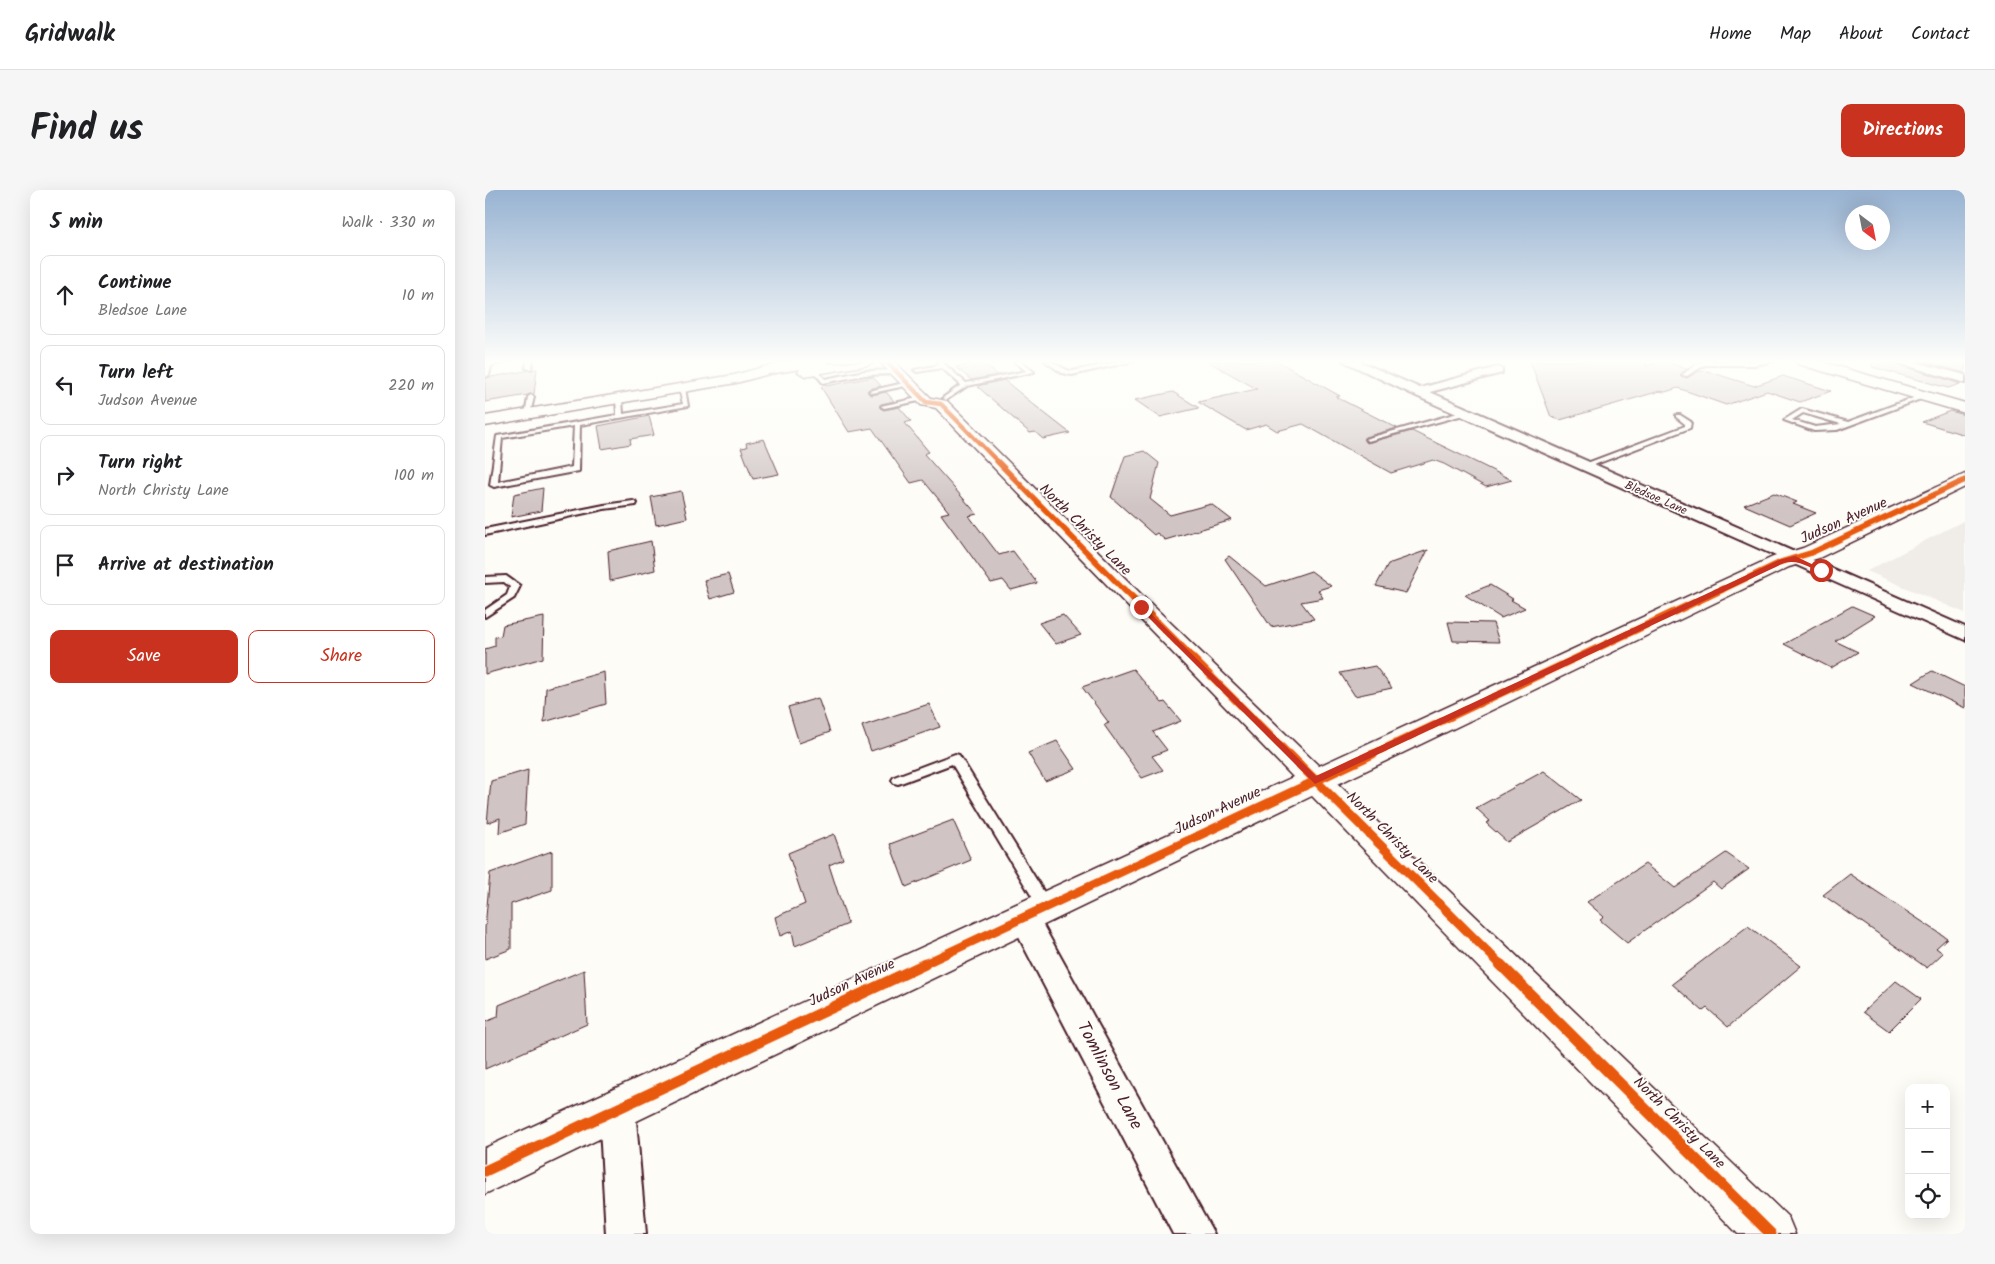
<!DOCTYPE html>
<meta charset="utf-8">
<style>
body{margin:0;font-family:Kalam,sans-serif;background:#f6f6f6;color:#202124}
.controls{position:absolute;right:15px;bottom:15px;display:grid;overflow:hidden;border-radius:10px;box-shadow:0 5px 20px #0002}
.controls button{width:45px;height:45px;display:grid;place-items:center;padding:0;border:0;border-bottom:1px solid #e0e0e0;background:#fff;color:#202124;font:25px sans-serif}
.compass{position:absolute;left:1360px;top:15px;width:45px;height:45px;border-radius:50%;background:#fff;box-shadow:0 5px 20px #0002;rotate:148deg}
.stop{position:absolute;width:15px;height:15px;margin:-11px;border:4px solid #c8321e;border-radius:50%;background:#fff}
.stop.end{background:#c8321e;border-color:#fff;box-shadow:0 1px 5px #0008}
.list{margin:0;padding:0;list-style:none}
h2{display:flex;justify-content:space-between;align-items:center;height:65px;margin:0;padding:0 20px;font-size:21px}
h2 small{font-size:16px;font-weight:400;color:#757577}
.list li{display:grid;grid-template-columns:32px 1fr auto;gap:15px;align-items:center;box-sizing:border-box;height:80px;margin:0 10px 10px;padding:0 10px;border:1px solid #e0e0e0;border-radius:10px}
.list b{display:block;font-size:19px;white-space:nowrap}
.list p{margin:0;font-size:16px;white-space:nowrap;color:#757577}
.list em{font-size:16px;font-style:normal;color:#757577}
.actions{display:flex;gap:10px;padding:15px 20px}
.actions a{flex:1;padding:11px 0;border:1px solid #c8321e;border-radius:10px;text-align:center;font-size:18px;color:#c8321e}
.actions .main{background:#c8321e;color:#fff}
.icon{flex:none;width:28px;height:28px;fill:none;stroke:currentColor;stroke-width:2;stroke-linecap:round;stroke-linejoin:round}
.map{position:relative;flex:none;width:1480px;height:1044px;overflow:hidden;border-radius:10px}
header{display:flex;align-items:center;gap:30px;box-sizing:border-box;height:70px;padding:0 25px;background:#fff;border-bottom:1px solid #e0e0e0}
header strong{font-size:24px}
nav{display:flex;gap:28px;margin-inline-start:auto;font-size:18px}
.intro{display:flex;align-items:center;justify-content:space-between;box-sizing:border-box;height:120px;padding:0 30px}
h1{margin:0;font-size:35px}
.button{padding:12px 22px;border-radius:10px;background:#c8321e;color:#fff;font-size:18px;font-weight:700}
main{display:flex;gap:30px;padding:0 30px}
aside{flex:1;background:#fff;border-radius:10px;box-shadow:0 5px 20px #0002}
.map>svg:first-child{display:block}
</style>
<header>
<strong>Gridwalk</strong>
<nav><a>Home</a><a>Map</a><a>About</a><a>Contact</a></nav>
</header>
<div class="intro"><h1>Find us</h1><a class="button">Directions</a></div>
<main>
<aside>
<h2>5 min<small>Walk · 330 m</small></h2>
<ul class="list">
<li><svg class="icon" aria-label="ahead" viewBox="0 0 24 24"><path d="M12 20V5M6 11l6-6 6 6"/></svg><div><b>Continue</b><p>Bledsoe Lane</p></div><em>10 m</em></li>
<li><svg class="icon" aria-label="left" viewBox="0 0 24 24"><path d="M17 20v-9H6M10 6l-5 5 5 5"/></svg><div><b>Turn left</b><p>Judson Avenue</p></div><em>220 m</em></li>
<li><svg class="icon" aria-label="right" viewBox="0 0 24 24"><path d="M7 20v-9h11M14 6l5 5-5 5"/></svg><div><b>Turn right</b><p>North Christy Lane</p></div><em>100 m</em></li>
<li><svg class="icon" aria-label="arrive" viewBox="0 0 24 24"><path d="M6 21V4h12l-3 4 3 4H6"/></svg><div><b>Arrive at destination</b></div></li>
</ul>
<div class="actions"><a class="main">Save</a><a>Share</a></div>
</aside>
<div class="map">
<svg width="1480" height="1044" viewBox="0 0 1480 1044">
<rect width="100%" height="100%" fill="#fdfcf7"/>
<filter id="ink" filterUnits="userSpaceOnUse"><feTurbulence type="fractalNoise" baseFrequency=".02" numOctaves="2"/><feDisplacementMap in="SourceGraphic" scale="10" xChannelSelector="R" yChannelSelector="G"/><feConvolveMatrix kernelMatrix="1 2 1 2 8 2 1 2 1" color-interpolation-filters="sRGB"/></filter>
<g filter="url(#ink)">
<path fill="#f0ece8" d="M1480,330V423L1382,381Z"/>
<path fill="#d0c5c4" stroke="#4a1f2b" d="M722,171H792L855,206L851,207L912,238L880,247L878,249L882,253L927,241L1027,290L1001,297L959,274L948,270L906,283L818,234L792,241L781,234L761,240L713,212L772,199Z
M1045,171H1161V176L1179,171L1202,179L1195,185L1202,188L1212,182L1222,181L1269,196L1298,186L1346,201L1315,212L1282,201L1241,215L1193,198L1180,202L1175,201L1075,230L1066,227Z
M1388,171H1405L1475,194L1463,198L1387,177Z
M1435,171H1480V183Z
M497,172L513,185L486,190L471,177Z
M52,179L49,204L0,212V188Z
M388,187L396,196L384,199L383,203L387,205L401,202L409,211L396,214L395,218L399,220L414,217L426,231L420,233L444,262L439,264L492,324L484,326L514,365L528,361L552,393L526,400L518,390L506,393L456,324L464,322L438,290L426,293L387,238L364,242L336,197Z
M519,190L558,222L585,243L558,249L550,242L545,243L492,196Z
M688,202L714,218L675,227L650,210Z
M1465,221L1480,225V245L1437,232Z
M164,226L169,245L145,249L146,254L117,259L113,236Z
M279,249L294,284L268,289L256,258L262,257L261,253Z
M659,261L674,273L665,309L685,325L726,314L747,330L680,350L672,343L669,345L626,307L640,266Z
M58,298L56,321L26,327L29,304Z
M196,301L202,328L171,335L166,307Z
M1289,303L1312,312L1308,314L1331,323L1305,335L1259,315Z
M166,351L170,380L125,391L123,361Z
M943,360L921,403L891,396L903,374Z
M744,366L781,396L826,381L846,396L833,400L838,408L816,412L829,429L786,437L740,369Z
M243,384L249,402L225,409L219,390Z
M1005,395L1028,409L1026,410L1040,418L1016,428L980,405Z
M1367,416L1390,426L1350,451L1373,462L1346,478L1299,454Z
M578,425L596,445L571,454L554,433Z
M59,427L58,468L0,484V459L10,456V447L16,446L18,435Z
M963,432L1008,433L1014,452L968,451Z
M890,476L907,498L870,506L855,483Z
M648,479L677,513L680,512L696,531L668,542L682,560L667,566L678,580L657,588L619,535L624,533L597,497Z
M1447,481L1480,497V518L1428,493Z
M119,482L121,514L59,532L61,498Z
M333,508L345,542L314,553L303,517Z
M444,514L455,537L386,561L377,536Z
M572,551L591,579L560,591L543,563Z
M43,580L40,634L14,643L15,628L2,633L6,591Z
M1059,581L1096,610L1022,652L1001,633L1005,631L991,618Z
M468,630L486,670L421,697L405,654Z
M349,644L358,669L344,675L363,734L310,756L307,741L295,746L290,727L320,714L303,663Z
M67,661V700L26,714V759L0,769V738L5,683Z
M1241,663L1264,679L1236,699L1228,692L1142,753L1115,730L1119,727L1102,712L1160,674L1190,698Z
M1365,684L1462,748L1451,758L1458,763L1442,778L1338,705Z
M1263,736L1316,776L1243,837L1222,818L1218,821L1187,794Z
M99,780L102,834L0,879V832L13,827L14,815Z
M1411,791L1436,809L1404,841L1378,822Z"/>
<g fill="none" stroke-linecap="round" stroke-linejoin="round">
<g stroke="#4a1f2b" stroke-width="4">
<path id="lane" d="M42,171H48L46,179L41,178Z
M452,171H462L458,173L481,193L541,181L529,171H536L549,182L482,196L461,210L458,208L459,207L476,195L457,178L432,182L429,180L454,175Z
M560,171C571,171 577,180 587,181L637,171H649L587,185L577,183Z
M1219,171H1290L1269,175H1220L1202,186L1197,185L1211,174Z
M2,172L7,173L4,185L1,187L0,177Z
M330,178L340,189L380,181L411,180L414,182L411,184L380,185L338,193L327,180Z
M423,192L426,194L425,195L387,203L384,201Z
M197,196L200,198L203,216L95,235L94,281L9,297L5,295L12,246L132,225L131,209L134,207L137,209L138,224L198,214L194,198ZM89,236L87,277L13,292L17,248Z
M1439,204L1441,205V207L1352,240L1329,241L1299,230L1317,219L1363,232ZM1318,223L1356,234L1330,237L1307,230Z
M46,205L49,207L45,224L40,225L43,207Z
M437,207L440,209L439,210L399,218L396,216Z
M980,221L982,222V224L883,251L880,249Z
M1191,225H1195L1206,232L1205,238L1101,278L1094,276L1200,236V234L1191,227Z
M148,311L152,313L151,315L119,319L0,345V339L119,315Z
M21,386L35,396L29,408L0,427V420L22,405L25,397L19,392L0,393V387Z
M470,564L474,565L565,712L567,716L565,720L560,722L555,720L467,574L413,594L409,593L407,590L409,587Z"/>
</g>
<g stroke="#4a1f2b" stroke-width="4">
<path id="street" d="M0,171H24L0,177Z
M858,171H874L935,198L1013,177L1017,179V183L945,202L1480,437V450L929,205Z
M1407,171H1427L1480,185V193Z
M539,716L549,719L729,1044H688L524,728L529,719Z
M132,901L144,907L150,919L161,1044H121L114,919L120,907Z"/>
</g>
<g stroke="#4a1f2b" stroke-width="3">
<path id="secondary" d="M394,171H409L446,208L462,211L664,412L834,576L1288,367L1318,358L1480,284V297L1334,368L1304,377L853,594L1303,1027L1310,1044H1253L827,606L0,1004V958L808,587L451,218L436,215Z
M1311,171H1334L1480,213V223L1313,174Z"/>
</g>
<g stroke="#4a1f2b" stroke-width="3">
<path id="primary" d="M310,171H345L343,174L390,171L383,175L320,186L313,182L315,179L284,184L251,193L0,236V226L249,185L282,176Z"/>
</g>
<use href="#lane" fill="#fdfcf7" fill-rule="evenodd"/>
<use href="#street" fill="#fdfcf7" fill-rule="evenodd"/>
<use href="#secondary" fill="#fdfcf7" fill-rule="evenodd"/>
<use href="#primary" fill="#fdfcf7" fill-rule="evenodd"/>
<g stroke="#fdfcf7" stroke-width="6">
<path id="cycleway-far4" d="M401,171L441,212L456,214L513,272"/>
</g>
<g stroke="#fdfcf7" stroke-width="8">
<path id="cycleway-far3" d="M512,271L640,401
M1235,401L1296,372L1326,363L1480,290"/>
</g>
<g stroke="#fdfcf7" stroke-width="10">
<path id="cycleway-far2" d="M639,399L805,565
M885,565L1238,399"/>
</g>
<g stroke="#fdfcf7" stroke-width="12">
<path id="cycleway-far1" d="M804,564L1016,775
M437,775L888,564"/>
</g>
<g stroke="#fdfcf7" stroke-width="14">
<path id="cycleway" d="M1015,774L1286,1044
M0,981L440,774"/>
</g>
<use href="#cycleway-far4" stroke="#e8590c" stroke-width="4.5"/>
<use href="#cycleway-far3" stroke="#e8590c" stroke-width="5.5"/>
<use href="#cycleway-far2" stroke="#e8590c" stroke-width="7"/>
<use href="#cycleway-far1" stroke="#e8590c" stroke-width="9"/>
<use href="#cycleway" stroke="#e8590c" stroke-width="11"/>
</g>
</g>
<linearGradient id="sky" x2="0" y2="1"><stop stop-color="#98b3d2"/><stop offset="0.54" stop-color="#fefefb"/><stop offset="1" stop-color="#fefefb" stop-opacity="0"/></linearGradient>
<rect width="1480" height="317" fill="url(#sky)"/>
<path fill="#c8321e" d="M1310,366L1339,380C1330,384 1317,368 1299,373L830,594L653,417L658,416L831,586L1294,370Z"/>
<g text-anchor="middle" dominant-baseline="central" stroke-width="4" stroke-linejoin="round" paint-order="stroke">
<g font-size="12" fill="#4a1f2b" stroke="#fdfcf7">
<text transform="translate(1171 308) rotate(24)">Bledsoe Lane</text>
</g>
<g font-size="15" fill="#4a1f2b" stroke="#fdfcf7">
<text transform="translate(1359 331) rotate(-24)">Judson Avenue</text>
<text transform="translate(600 340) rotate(45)">North Christy Lane</text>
<text transform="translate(733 621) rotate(-25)">Judson Avenue</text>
<text transform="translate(907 648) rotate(45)">North Christy Lane</text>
<text transform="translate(367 793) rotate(-25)">Judson Avenue</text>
<text transform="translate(1194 933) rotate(45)">North Christy Lane</text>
</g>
<g font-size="18" fill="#4a1f2b" stroke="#fdfcf7">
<text transform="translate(624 886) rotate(62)">Tomlinson Lane</text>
</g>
</g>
</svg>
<div class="controls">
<button>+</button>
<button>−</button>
<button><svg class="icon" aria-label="locate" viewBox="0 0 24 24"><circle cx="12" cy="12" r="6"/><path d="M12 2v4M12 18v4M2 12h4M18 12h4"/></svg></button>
</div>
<svg class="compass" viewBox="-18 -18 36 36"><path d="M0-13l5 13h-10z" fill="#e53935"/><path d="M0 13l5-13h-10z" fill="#757577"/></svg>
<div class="stop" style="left:1336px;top:380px"></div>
<div class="stop end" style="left:656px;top:417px"></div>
</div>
</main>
